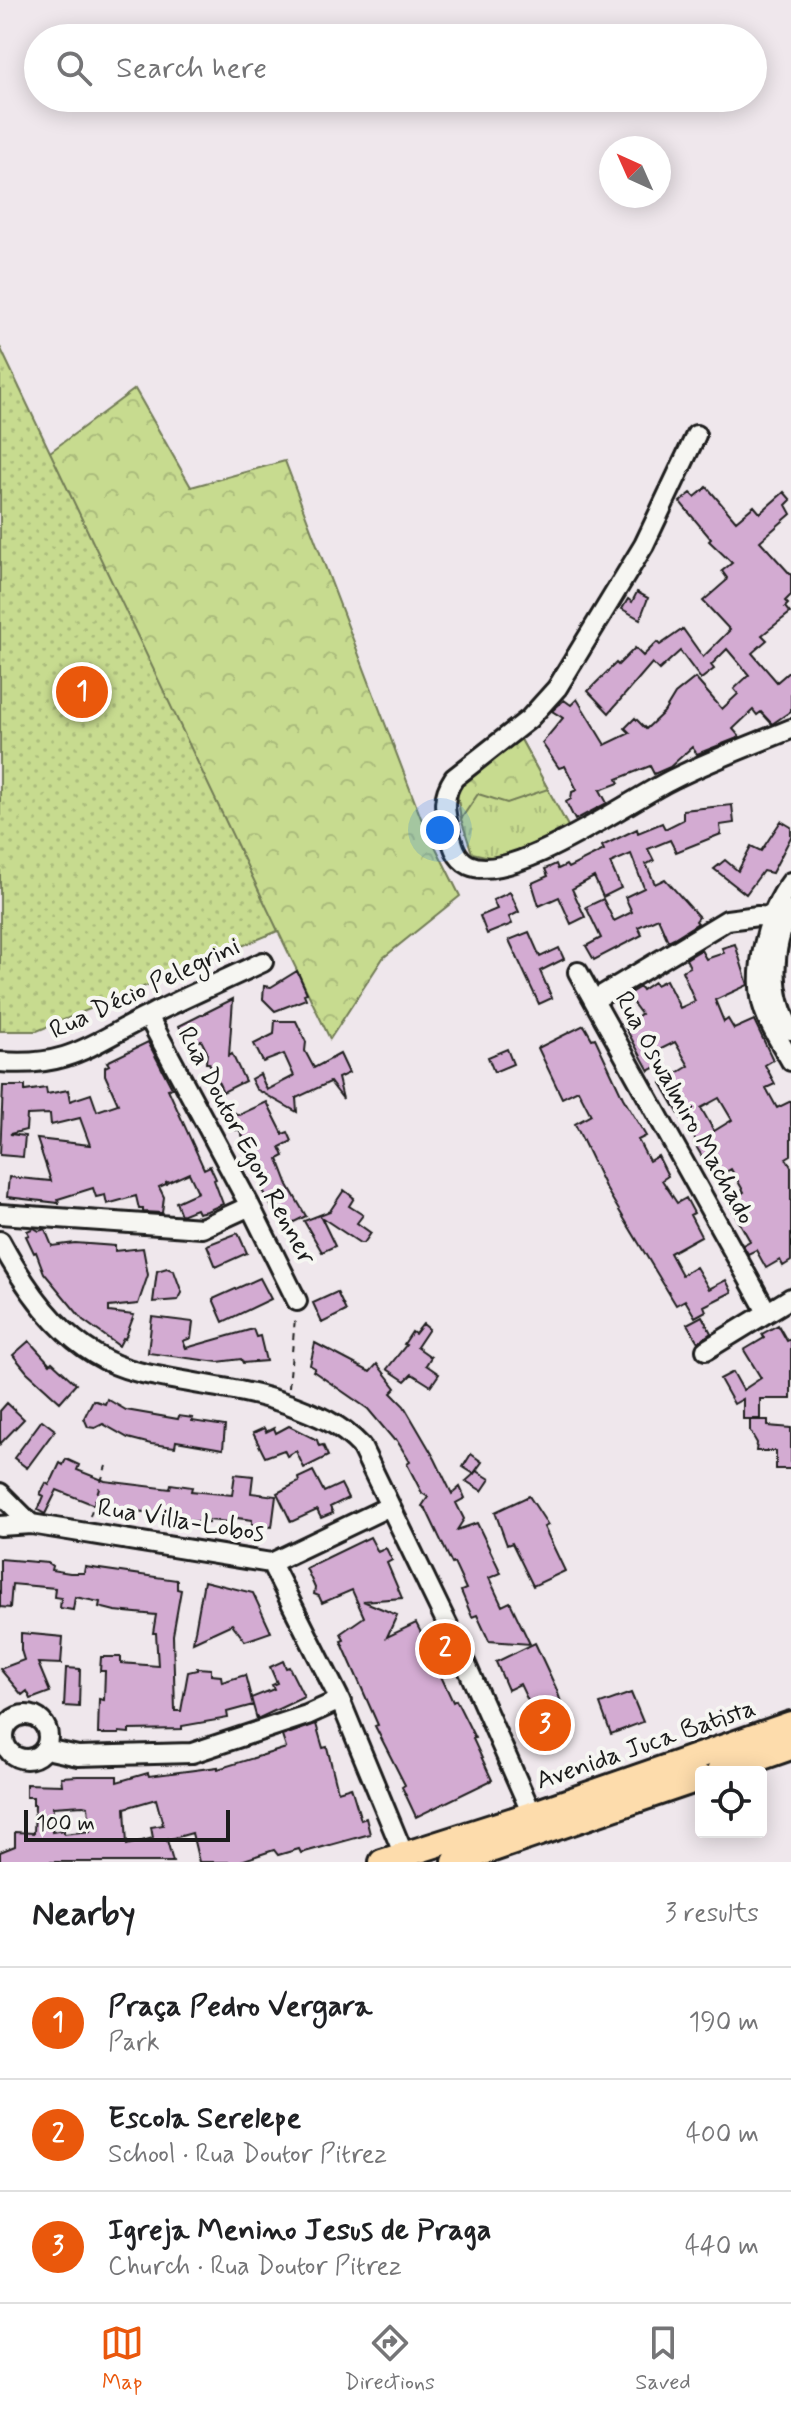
<!DOCTYPE html>
<meta charset="utf-8">
<style>
body{margin:0;font-family:Mynerve,sans-serif;background:#f6f6f6;color:#202124}
.controls{position:absolute;right:24px;bottom:24px;display:grid;overflow:hidden;border-radius:8px;box-shadow:0 4px 20px #0003}
.controls button{width:72px;height:72px;display:grid;place-items:center;padding:0;border:0;border-bottom:2px solid #e0e0e0;background:#fff;color:#202124;font:40px sans-serif}
.compass{position:absolute;left:599px;top:136px;width:72px;height:72px;border-radius:50%;background:#fff;box-shadow:0 4px 20px #0003;rotate:315deg}
.scale{position:absolute;left:24px;bottom:20px;width:206px;box-sizing:border-box;padding-left:8px;border:4px solid #1c1c1c;border-top:0;font-size:22px;line-height:28px;white-space:nowrap;color:#1c1c1c;-webkit-text-stroke:6px #f6f6f2;paint-order:stroke}
.you{position:absolute;left:440px;top:830px;width:28px;height:28px;margin:-20px;border:6px solid #fff;border-radius:50%;background:#1a73e8;box-shadow:0 0 0 12px #1a73e833}
.badge{display:grid;place-items:center;width:52px;height:52px;border-radius:50%;background:#ea580c;color:#fff;font-size:26px;font-weight:700}
.pin{position:absolute;translate:-50% -50%;border:4px solid #fff;box-shadow:0 2px 8px #0006}
.list{margin:0;padding:0;list-style:none}
h2{display:flex;justify-content:space-between;align-items:center;height:104px;margin:0;padding:0 32px;font-size:34px}
h2 small{font-size:26px;font-weight:400;color:#757577}
.list li{display:grid;grid-template-columns:52px 1fr auto;gap:24px;align-items:center;box-sizing:border-box;height:112px;padding:0 32px;border-top:2px solid #e0e0e0}
.list b{display:block;font-size:30px;white-space:nowrap}
.list p{margin:0;font-size:26px;white-space:nowrap;color:#757577}
.list em{font-size:26px;font-style:normal;color:#757577}
.icon{flex:none;width:44px;height:44px;fill:none;stroke:currentColor;stroke-width:2;stroke-linecap:round;stroke-linejoin:round}
.map{position:relative;flex:none;width:791px;height:1862px;overflow:hidden}
.search{position:absolute;background:#fff;box-shadow:0 4px 20px #0003;left:24px;right:24px;top:24px;height:88px;display:flex;align-items:center;gap:20px;box-sizing:border-box;padding:0 28px;border-radius:44px;color:#757577;font-size:30px}
.sheet{height:440px;background:#fff}
nav{display:flex;justify-content:space-around;align-items:center;box-sizing:border-box;height:112px;border-top:2px solid #e0e0e0;background:#fff;font-size:22px;color:#757577}
nav a{display:grid;justify-items:center;gap:4px}
nav .on{color:#ea580c}
.map>svg:first-child{display:block}
</style>
<div class="map">
<svg width="791" height="1862" viewBox="0 0 791 1862">
<defs>
<pattern id="grass-tufts" width="24" height="20" patternUnits="userSpaceOnUse" patternTransform="scale(2)"><rect width="24" height="20" fill="#c7db8f"/><path d="M3 7l-1-3M5 7V3M7 7l1-3M15 17l-1-3M17 17v-4M19 17l1-3" fill="none" stroke="#aabb7b"/></pattern>
<pattern id="forest-crowns" width="20" height="18" patternUnits="userSpaceOnUse" patternTransform="scale(2)"><rect width="20" height="18" fill="#c7db8f"/><path d="M2 6a3 3 0 1 1 6 0M12 15a3 3 0 1 1 6 0" fill="none" stroke="#aabb7b"/></pattern>
<pattern id="park-dots" width="8" height="8" patternUnits="userSpaceOnUse" patternTransform="scale(2)"><rect width="8" height="8" fill="#c7db8f"/><path d="M2 2h.1M6 6h.1" fill="none" stroke="#aabb7b" stroke-width="1.8" stroke-linecap="round"/></pattern>
</defs>
<rect width="100%" height="100%" fill="#efe7ec"/>
<filter id="ink" filterUnits="userSpaceOnUse"><feTurbulence type="fractalNoise" baseFrequency=".0125" numOctaves="2"/><feDisplacementMap in="SourceGraphic" scale="16" xChannelSelector="R" yChannelSelector="G"/><feConvolveMatrix kernelMatrix="1 2 1 2 8 2 1 2 1" color-interpolation-filters="sRGB"/></filter>
<g filter="url(#ink)">
<path fill="url(#grass-tufts)" stroke="#727c56" stroke-width="2" d="M519,736L569,828L544,843L499,859L472,853L461,819L456,786Z"/>
<path fill="url(#forest-crowns)" stroke="#727c56" stroke-width="2" d="M135,389L191,487L285,461L421,818L460,896L383,958L330,1039L278,931L0,434L50,452Z
M519,736L548,789L507,803L478,794L461,819L456,786Z"/>
<path fill="url(#park-dots)" stroke="#727c56" stroke-width="2" d="M0,347L278,931L37,1031H0Z"/>
<path fill="#d3abd2" stroke="#1c1c1c" stroke-width="2" fill-rule="evenodd" d="M707,487L736,521L754,506L760,513L784,492L791,500L786,505L791,514L760,541L791,575V595L785,601L788,604L785,607L790,613L762,635L767,640L752,653L777,682L791,670V711L772,724L761,712L757,715L753,710L733,729L740,737L697,754L692,747L670,767L654,774L650,766L617,779L619,783L600,790L607,803L575,820L566,802L571,799L572,792L577,790L565,766L559,768L542,743L563,718L552,711L564,700L571,705L577,699L605,745L630,733L625,728L635,718L646,729L664,712L675,694L695,678L722,709L738,694L734,689L749,675L727,649L711,665L714,669L701,679L680,651L659,670L652,663L609,713L588,691L616,663L618,665L635,648L643,656L657,642L660,645L683,629L703,657L730,630L703,601L726,581L727,578L722,571L732,563L709,541L711,539L680,502L691,493L695,497Z
M637,592L648,598L640,619L622,609L628,599L632,602Z
M732,805L734,823L720,825L721,834L676,852L670,840L648,849L654,861L646,864L655,884L665,879L699,917L696,921L698,923L674,938L668,941L658,918L638,927L642,935L594,960L586,946L601,938L586,907L603,899L614,921L632,912L625,897L644,888L631,854L610,863L621,888L603,897L594,877L572,889L585,917L571,924L559,897L539,906L532,883L548,876L545,869L556,864L558,869L566,865L568,868L604,850L602,846L637,829L638,833L662,823L665,829L683,820V810Z
M781,821L791,827V837L772,873L763,871L746,894L714,869L725,860L738,871L751,846L761,851Z
M510,892L519,912L509,917L512,924L487,934L480,916L497,909L493,900Z
M529,932L540,957L559,948L564,959L540,971L552,998L539,1004L509,940Z
M735,944L748,985L715,1000L724,1022L728,1019L734,1029L754,1020L773,1060L765,1065L775,1084L766,1088L777,1108L791,1101V1155L786,1158L791,1167V1261L783,1266L780,1260L766,1268L756,1250L748,1254L743,1245L750,1241L728,1202L744,1192L731,1169L715,1178L694,1143L696,1141L686,1122L684,1123L661,1083L689,1066L675,1042L655,1052L662,1064L649,1071L624,1025L641,1014L627,995L640,987L642,990L654,982L656,985L666,980L680,1008L695,1001L682,971L690,967L686,959L701,950L706,959L724,953L722,948ZM719,1098L732,1120L714,1131L701,1108Z
M297,971L307,993L304,994L306,999L275,1011L263,999L264,986L271,987Z
M233,999L229,1056L232,1054L245,1081L223,1092L209,1063H206L207,1052L201,1040L194,1043L191,1035L185,1038L179,1026Z
M275,1021H296L306,1042L305,1051L314,1068L340,1054L349,1073L338,1078L343,1099L330,1082L296,1098L297,1112L256,1089L251,1079L260,1074L267,1090L294,1076L284,1054L263,1062L254,1044L274,1034Z
M584,1025L592,1039L595,1038L623,1098L646,1136L638,1140L649,1161L658,1156L668,1176L662,1180L677,1203L686,1198L694,1213L690,1215L701,1236L670,1253L682,1275L696,1267L709,1289L726,1280L732,1292L704,1306L706,1311L695,1317L685,1300L676,1305L605,1187L575,1124L591,1115L578,1090L562,1098L538,1048Z
M148,1042L172,1088L168,1089L204,1169L210,1166L216,1179L214,1180L223,1204L207,1211L198,1213L196,1209L181,1215L176,1202L198,1192L189,1173L167,1183L166,1181V1184L159,1187L164,1197L162,1213L143,1212V1209H139L136,1196L107,1204L105,1195L96,1197L93,1188L58,1199L59,1203L7,1197L9,1177L51,1181L37,1139L90,1145L80,1118L51,1125L50,1114L27,1115L26,1130L10,1134L25,1136L23,1157L0,1155L3,1086H25V1091L46,1088L47,1094L68,1090L70,1101L91,1094L97,1111L118,1104L105,1075V1067L109,1065L107,1062Z
M507,1049L513,1064L494,1072L488,1057Z
M267,1102L283,1134L288,1132L292,1141L280,1147L284,1156L278,1159L288,1185L306,1216L288,1225L284,1216L279,1219L271,1206L260,1184L262,1183L255,1169L258,1167L239,1129L236,1130L228,1110L239,1115Z
M344,1190L354,1198L349,1206L363,1215L357,1223L371,1233L364,1243H360L321,1217L335,1246L322,1252L304,1221L330,1211Z
M34,1228L39,1231L45,1229L52,1246L75,1243L115,1246V1251L143,1248L148,1275L138,1304L109,1307V1312L134,1315L125,1339L123,1338L119,1346L83,1320L44,1273L36,1252L34,1253L26,1236L29,1235L27,1231Z
M238,1233L247,1253L216,1267L207,1245Z
M167,1268L174,1271L182,1293L178,1300L153,1302L157,1271Z
M260,1278L271,1299L223,1322L213,1299Z
M337,1292L346,1311L322,1323L313,1303Z
M702,1316L711,1333L698,1342L687,1324Z
M152,1317L193,1322L191,1338L183,1341L186,1348L253,1329L256,1337L260,1336L266,1361L243,1363L241,1359L218,1362L148,1353Z
M423,1324L429,1329L417,1347L431,1357L426,1365L439,1374L431,1386L412,1374L405,1381L387,1369L406,1345L404,1344L412,1332L415,1334Z
M778,1325L787,1341L791,1339V1399H760V1419H743V1399L734,1404L720,1379L733,1372L743,1390L761,1378L744,1350L764,1338L762,1334Z
M29,1341L50,1364L52,1362L76,1384L60,1402L27,1372L13,1355Z
M315,1343L370,1372L377,1364L396,1388L391,1393L404,1406L435,1459L452,1494L460,1487L465,1498L456,1503L464,1519L457,1530L477,1523L501,1573L489,1578L502,1606L510,1602L530,1644L489,1641L477,1615L472,1617L461,1591L466,1589L454,1563L452,1564L426,1509L422,1506L428,1497L422,1493L407,1464L410,1462L396,1439L394,1440L368,1409L313,1371L315,1368L310,1365Z
M107,1399L126,1410L178,1419L179,1416L193,1418L192,1421L225,1426L223,1449L176,1441L175,1447L151,1444L128,1438L103,1424L95,1428L88,1427L84,1418L93,1400L105,1404Z
M7,1403L24,1419L0,1444V1411Z
M42,1420L55,1430L27,1468L14,1458Z
M750,1420H768V1426L791,1428V1469H776V1451H756L757,1443L750,1431Z
M289,1426L317,1440L319,1446L323,1445L328,1456L304,1468L296,1451L287,1456L284,1450L265,1457L253,1433L264,1428L266,1432L274,1428L276,1433Z
M471,1454L482,1462L474,1473L477,1471L490,1479L482,1491L466,1481L474,1474L463,1467Z
M66,1459L79,1465L77,1470L105,1481L170,1489L171,1484L192,1487L191,1491L232,1495L235,1474L253,1476L251,1493L276,1496L272,1527L252,1525V1520L229,1517V1522L208,1520V1523L147,1515V1512L107,1510L57,1490L45,1514L38,1510L44,1496L40,1494L46,1483L49,1485L53,1478L60,1463L63,1465Z
M313,1471L324,1492L341,1484L348,1498L330,1507L333,1513L321,1518L317,1510L291,1522L277,1493L299,1482L298,1478Z
M529,1496L548,1525L544,1527L565,1571L533,1586L512,1543L507,1545L495,1512Z
M370,1537L378,1552L386,1548L392,1560L387,1563L402,1598L363,1601L397,1615L387,1637L416,1623L441,1671L439,1672L453,1702L456,1700L475,1738L473,1739L492,1780L416,1817L402,1787L405,1785L375,1726L378,1725L341,1641L344,1640L341,1633L364,1617L352,1590L322,1603L319,1596L314,1594L315,1588L306,1568Z
M0,1559L48,1563L52,1566L51,1570L70,1573H84L85,1567L177,1580V1589L181,1590L173,1635L175,1711H181L188,1672L197,1670V1668L211,1669V1675L221,1676L222,1682L245,1675L253,1705L227,1712L228,1718L182,1726V1729L129,1730V1733L119,1732V1734H98L99,1699L104,1700L105,1671H100L101,1657H121V1663L158,1666L156,1633H153L156,1615L115,1611L99,1607L100,1602L75,1597L73,1610L60,1608L61,1598L54,1597L55,1588L12,1584L10,1608L0,1607Z
M204,1581L253,1593L271,1632L245,1641L232,1624L193,1642Z
M21,1633L63,1637L61,1664L38,1663L50,1692L31,1699L27,1691L22,1695L0,1669L24,1660L21,1650Z
M535,1643L556,1688L573,1736H568L564,1743L544,1752L533,1748L522,1727L530,1705L520,1684L508,1690L496,1662Z
M283,1661L286,1668L289,1667L304,1697L257,1719L251,1698L274,1689L272,1685L277,1683L270,1667Z
M66,1668L80,1669L79,1707L64,1706Z
M631,1693L643,1722L611,1734L600,1704Z
M316,1724L323,1748L327,1747L338,1791L351,1787L361,1820L366,1818L370,1834L301,1853L299,1849L278,1855L274,1850L238,1862H199L192,1833L167,1840L173,1862H0V1852L15,1846V1832L34,1833L35,1805H33V1797H26V1784L62,1785L61,1777L78,1776H117V1782L148,1773L149,1776L218,1767V1769L286,1748L282,1736ZM156,1799L163,1825L151,1827L153,1838L127,1845L125,1808ZM83,1805L88,1806L90,1831L64,1834V1830L52,1832L53,1807Z"/>
<g fill="none" stroke-linecap="round" stroke-linejoin="round">
<g stroke="#1c1c1c" stroke-width="24">
<path id="minor" d="M696,435L644,545L557,688L529,719L454,778C442,796 444,809 449,829C452,843 455,858 469,865C512,885 631,799 673,779C711,760 752,745 791,729
M791,882C768,912 751,975 765,1012C771,1029 782,1045 791,1061
M790,911C771,947 770,995 791,1030
M578,972L767,1312
M594,1000L727,920L758,916L786,918
M148,1016L250,1206L297,1301
M0,1062C70,1068 92,1043 150,1015C188,996 225,980 263,962
M0,1214L202,1228L250,1206
M0,1241C30,1297 71,1356 138,1372C188,1384 239,1387 288,1404C317,1415 339,1423 361,1446L456,1642L532,1814
M706,1350L791,1298
M0,1493L31,1524
M0,1526L31,1524L271,1563L390,1506
M271,1563L340,1700L404,1855
M4 1737a22 22 0 1 1 44 0a22 22 0 1 1-44 0Z
M46,1749L78,1756L192,1753L307,1715L340,1700"/>
</g>
<g stroke="#1c1c1c" stroke-width="30">
<path id="major" d="M719,1772L791,1747
M382,1862L532,1814L791,1724
M455,1862L701,1778"/>
</g>
<path stroke="#1c1c1c" stroke-width="2" stroke-dasharray="6 6" stroke-linecap="butt" d="M289,1387L295,1318
M90,1516L106,1466"/>
<use href="#minor" stroke="#f6f6f2" stroke-width="18"/>
<use href="#major" stroke="#fddcac" stroke-width="24"/>
</g>
</g>
<g text-anchor="middle" dominant-baseline="central" stroke-width="8" stroke-linejoin="round" paint-order="stroke">
<g font-size="26" fill="#1c1c1c" stroke="#f6f6f2">
<text transform="translate(145 989) rotate(-25)">Rua Décio Pelegrini</text>
<text transform="translate(684 1108) rotate(61)">Rua Oswalmiro Machado</text>
<text transform="translate(246 1146) rotate(62)">Rua Doutor Egon Renner</text>
<text transform="translate(181 1521) rotate(9)">Rua Villa-Lobos</text>
<text transform="translate(646 1745) rotate(-19)">Avenida Juca Batista</text>
</g>
</g>
</svg>
<div class="controls">
<button><svg class="icon" aria-label="locate" viewBox="0 0 24 24"><circle cx="12" cy="12" r="6"/><path d="M12 2v4M12 18v4M2 12h4M18 12h4"/></svg></button>
</div>
<svg class="compass" viewBox="-18 -18 36 36"><path d="M0-13l5 13h-10z" fill="#e53935"/><path d="M0 13l5-13h-10z" fill="#757577"/></svg>
<div class="scale">100 m</div>
<div class="you"></div>
<div class="pin badge" style="left:82px;top:692px">1</div>
<div class="pin badge" style="left:445px;top:1649px">2</div>
<div class="pin badge" style="left:545px;top:1725px">3</div>
<div class="search"><svg class="icon" aria-label="search" viewBox="0 0 24 24"><circle cx="10" cy="10" r="6"/><path d="M15 15l6 6"/></svg>Search here</div>
</div>
<section class="sheet">
<h2>Nearby<small>3 results</small></h2>
<ul class="list">
<li><span class="badge">1</span><div><b>Praça Pedro Vergara</b><p>Park</p></div><em>190 m</em></li>
<li><span class="badge">2</span><div><b>Escola Serelepe</b><p>School · Rua Doutor Pitrez</p></div><em>400 m</em></li>
<li><span class="badge">3</span><div><b>Igreja Menino Jesus de Praga</b><p>Church · Rua Doutor Pitrez</p></div><em>440 m</em></li>
</ul>
</section>
<nav>
<a class="on"><svg class="icon" aria-label="map" viewBox="0 0 24 24"><path d="M3 6l6-2 6 2 6-2v14l-6 2-6-2-6 2zM9 4v14M15 6v14"/></svg>Map</a>
<a><svg class="icon" aria-label="directions" viewBox="0 0 24 24"><path d="M12 3l9 9-9 9-9-9zM9 14v-3h6M13 9l2 2-2 2"/></svg>Directions</a>
<a><svg class="icon" aria-label="saved" viewBox="0 0 24 24"><path d="M7 4h10v16l-5-4-5 4z"/></svg>Saved</a>
</nav>
